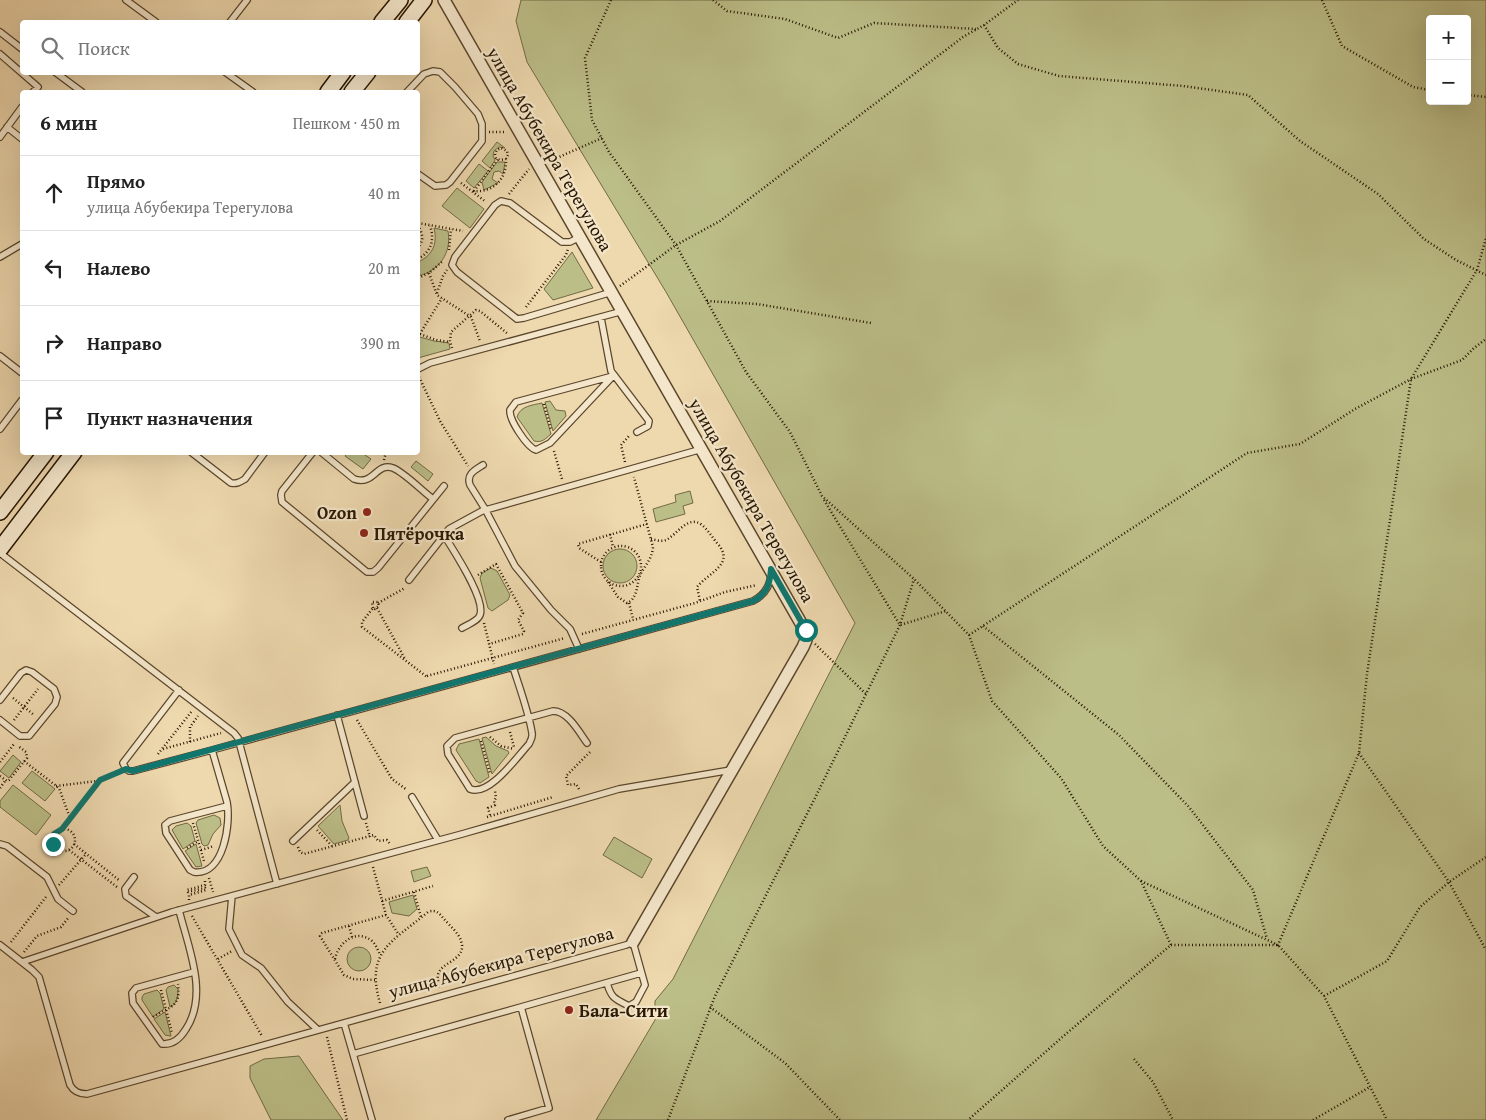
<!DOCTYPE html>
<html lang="ru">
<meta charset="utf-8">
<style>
body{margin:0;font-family:"Gentium Book Plus",serif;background:#f6f6f6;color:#222}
.controls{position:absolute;right:15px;top:15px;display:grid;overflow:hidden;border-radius:5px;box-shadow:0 5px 20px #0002}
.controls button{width:45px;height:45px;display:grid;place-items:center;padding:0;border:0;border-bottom:1px solid #e0e0e0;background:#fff;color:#222;font:25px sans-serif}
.stop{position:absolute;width:15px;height:15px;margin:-11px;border:4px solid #0f766e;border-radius:50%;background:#fff}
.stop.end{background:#0f766e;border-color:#fff;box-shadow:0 1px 5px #0008}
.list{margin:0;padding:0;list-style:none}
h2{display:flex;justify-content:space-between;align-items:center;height:65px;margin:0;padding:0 20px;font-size:21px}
h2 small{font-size:16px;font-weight:400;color:#767676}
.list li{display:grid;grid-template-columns:32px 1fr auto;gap:15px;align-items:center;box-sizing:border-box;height:75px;padding:0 20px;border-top:1px solid #e0e0e0}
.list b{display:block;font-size:19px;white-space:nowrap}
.list p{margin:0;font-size:16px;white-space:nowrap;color:#767676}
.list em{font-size:16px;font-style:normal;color:#767676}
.icon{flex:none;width:28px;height:28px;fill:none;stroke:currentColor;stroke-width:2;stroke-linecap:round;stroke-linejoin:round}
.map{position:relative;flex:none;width:1486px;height:1120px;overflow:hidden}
.search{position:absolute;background:#fff;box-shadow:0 5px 20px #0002;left:20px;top:20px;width:400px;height:55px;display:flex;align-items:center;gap:12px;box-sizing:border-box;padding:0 18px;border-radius:5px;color:#767676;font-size:19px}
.panel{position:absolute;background:#fff;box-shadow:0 5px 20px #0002;left:20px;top:90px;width:400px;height:365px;border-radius:5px}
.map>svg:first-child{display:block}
</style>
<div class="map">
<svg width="1486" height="1120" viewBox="0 0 1486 1120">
<rect width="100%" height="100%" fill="#eed8ae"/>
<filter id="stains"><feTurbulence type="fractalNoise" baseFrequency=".004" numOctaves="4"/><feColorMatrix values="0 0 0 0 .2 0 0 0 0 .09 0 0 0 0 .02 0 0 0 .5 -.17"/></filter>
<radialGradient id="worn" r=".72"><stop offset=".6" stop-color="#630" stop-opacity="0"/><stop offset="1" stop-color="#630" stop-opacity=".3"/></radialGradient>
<path fill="#bcbe88" stroke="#726a44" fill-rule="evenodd" d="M521,0H1486V1120H596L655,1020V1001L673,979L855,623L666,292L527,62L516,21ZM1430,19H1467V101H1430Z
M497,142L505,148L499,147L494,151L493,156L495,160L490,168L482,161Z
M497,162H505L503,174L499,171L494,172L492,179L498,183L484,190L482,182Z
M479,164L488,171L474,188L466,181Z
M457,188L484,209L470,228L442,206Z
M434,228L448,231C452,253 439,271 418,276V262C432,256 438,244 434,228Z
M572,252L593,288L553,300L544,289Z
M420,337L434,341L449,343L450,349L418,358V341Z
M550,401L556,410L565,411L566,416L553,431L545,402Z
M542,403L551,434C545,439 542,443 534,441L517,417C520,406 533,405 542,403Z
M348,453H362L371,459L363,469L345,456Z
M416,461L433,474L428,481L411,467Z
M690,491L693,503L683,506L685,514L656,522L653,509L676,502L675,495Z
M603 566a17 17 0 1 1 34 0a17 17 0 1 1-34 0Z
M491,568L497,571L510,595L508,600L492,611L488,608L480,578L482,573Z
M486,737L496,746L508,751L509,753L492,774L482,738Z
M479,739L489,777L480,783L476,781L456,750L459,744Z
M13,755L21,762L9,778L0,771Z
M32,771L55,789L45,801L22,783Z
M13,785L51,815L36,835L0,807V801Z
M340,805L342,821L349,838L348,840L334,844L318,826Z
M214,815L220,818L221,825L213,834L208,845L204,846L202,844L196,823L198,820Z
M187,823L191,826L195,841L183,849L172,830L176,826Z
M614,837L652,859L642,878L603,855Z
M196,844L202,866L196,867L185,851Z
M427,867L431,876L414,882L411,871Z
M413,895L417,909L409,916L392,913L389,902Z
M347 959a12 12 0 1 1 24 0a12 12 0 1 1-24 0Z
M174,985L178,989C178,997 177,1004 170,1007L166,990L168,987Z
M157,990L160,993L164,1009L153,1017L142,1000V997L144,994Z
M165,1012L171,1036H170L165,1035L154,1019Z
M299,1056L343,1120H271L250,1078V1066L264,1059Z"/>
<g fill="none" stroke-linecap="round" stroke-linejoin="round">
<g stroke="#5a462c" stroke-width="8">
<path id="lane" d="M126,0L156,22
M230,22L247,0
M0,32L22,49
M0,54L38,87L33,92
M55,72L82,92
M225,72L253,92
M407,92L424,74L433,71L440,72L455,87L478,114L482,124V141L450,182L446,185L435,186L418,174
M7,127L22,139
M0,137L22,107
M580,237L570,242H562L510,203L501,201L495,205L455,257L452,265L457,272L517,319L524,318L612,292
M0,257L22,244
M601,318L611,371L649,421L648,426L637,432
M0,356L22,373
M418,369L430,363L623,311
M613,376L550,443L536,450C527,447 509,420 510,410L516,402Z
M0,429L22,400
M191,452L231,483C237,484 240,482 245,479L265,452
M313,452L282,491L281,495L282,502L367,572H373L378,568L444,486
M321,452L354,479C374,486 376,462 393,468C405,473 422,491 433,499
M483,465C475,470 466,474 470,485L485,509L515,566L551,610L570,629L579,649
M444,535C453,550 486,599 480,615C478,621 467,625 462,628
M0,553L234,733L238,738L277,884
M409,580L449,529L482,511L702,449
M513,667C519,686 529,713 532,733C533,737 531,740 529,744C517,757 489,797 470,789L448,754L447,746L455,738L553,711C568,711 579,732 587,743
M179,690L123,763L126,769L129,771H133L212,750
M0,700L21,673L26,670L32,672L54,689L57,697L55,704L29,736H20L0,720
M337,715L364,816
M412,797L438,840
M227,806L170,821L165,825L166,833L190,870L194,872C224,876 231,823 227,802L212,750L753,601C765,595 770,586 771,574
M293,841L355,782
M0,844L7,846L47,877L58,899L73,911
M134,877L125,889L126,896L156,917
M232,896L229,929L242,955L261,968L288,1002L318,1030
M179,910C188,947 209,994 186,1029C180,1039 173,1045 162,1044L133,1003L132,993L136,988L194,972
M0,945L32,970L39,977L70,1085C74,1092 79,1094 87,1094L626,945L633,942L645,985L636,1002L629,1006C615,999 611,998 607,983
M22,962L172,912L462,834L619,789L731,770
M521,1007L641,973
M344,1023L353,1054
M372,1120L353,1054L521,1007L549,1108L508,1120"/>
</g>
<g stroke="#5a462c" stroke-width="14">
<path id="street" d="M444,0L806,632V640L803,647L633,942"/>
</g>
<g stroke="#281601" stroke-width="18">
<path id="secondary" d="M382,22L400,0
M407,22L424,0
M328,92L343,72
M352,92L368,72
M0,512L46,452
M0,549L74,452"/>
</g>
<path stroke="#281601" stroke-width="2.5" stroke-dasharray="1 2.5" stroke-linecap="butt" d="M611,0L585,58L592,120L609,152L676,245L746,372L790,432L822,496L914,579L969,635L992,701L1061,778L1103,846L1141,881L1171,945L1067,1033L968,1120
M713,0L727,11L785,19L838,38L874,23L976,29
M1322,0L1342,46L1413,87L1430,90
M984,25L998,48L1018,64L1059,76L1183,86L1248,95L1300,141L1378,194L1424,239L1456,260L1486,275
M1467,95L1486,97
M489,132H506
M550,161L602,138
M461,183L486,202
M473,191C493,193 507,179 506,159L500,160L496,158L495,154L497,150L501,148L507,151L508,155L506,159
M474,191L498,159
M509,194L529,169
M418,223L463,231
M418,225C422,233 425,240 418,247
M449,250L451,229
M418,259C431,252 435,240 430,226
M429,273L437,295L471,317L480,341
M418,278L429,273L443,261
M620,286L676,245L720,221L963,37L984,25L1018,0
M437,293L443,276L447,270
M707,301L757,304L871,323
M526,307L566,255L568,249
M420,334L436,340L450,342
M418,337L442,298
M452,348L450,341L451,332L476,310L480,311L508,334
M419,377L440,421L468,466
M544,404L551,430
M554,451L562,479
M384,460L386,452
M625,462L621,445L629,436
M824,500L900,625L946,611
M610,534L613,547
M651,539C656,540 661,542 666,540C677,535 688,514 702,525C708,530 712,537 717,543C736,564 709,572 697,587L700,601
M601 566a20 20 0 1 1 40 0a20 20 0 1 1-40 0Z
M601,562L579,548L578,544L647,524
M478,575L496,564L523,613L518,620L524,631L523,634L489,644
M608,582L618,597L627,603L631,601C637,594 637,587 639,578C642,568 652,561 653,547L634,477
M378,603L405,588
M629,603L633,619
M373,608L372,602H378L379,606L375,609L373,608L362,622V627L427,677
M377,608L405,659
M484,623L494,664
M983,626L1119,735L1189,807L1253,890L1267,939
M582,634L695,603L725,592L757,585
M969,635L1247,453L1300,444L1355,409L1411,379L1462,360L1474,348L1486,339
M815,644L866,694
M427,676L565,638
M13,698L34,715
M14,720L38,689
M357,720L392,779L407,790
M510,732L514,747
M490,737L501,746L514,749
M481,741L490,774
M190,742V727L198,716
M163,749L221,733
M1359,753L1449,882L1486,950
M158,754L192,711
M24,761L59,788L70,818
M0,762L14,744
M0,776L7,781L9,780L27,758L26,752L18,746
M56,786L97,781L118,773
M0,788L5,781
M579,789L576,784L568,785L566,776L590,752
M490,815L488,808L495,805L494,801L496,798L495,791
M487,817L553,797
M193,823L204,861
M366,823L370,837
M53 840a11 11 0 1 1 22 0a11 11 0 1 1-22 0Z
M62,829L100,780
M317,830L332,846
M74,844L120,881
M298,847L300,852L304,854L374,835L378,841L387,840L390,844
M187,848L198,841
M69,850L117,887
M201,850L214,846
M373,867L386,915L399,935
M209,878L213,892
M1141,881L1278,945L1359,753L1367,674L1411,379L1477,270L1486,238
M59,885L86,854
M414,892L421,917
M189,900V895L206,890V889L205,888L188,892L187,890L205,885V880
M382,901L433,886
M192,916L262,1036
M349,926L352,937
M11,942L46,897
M1171,945H1278L1324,996L1387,1120
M24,952L37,936L61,927L69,917
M218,959L232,951
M335,959C338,943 356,928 372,941C376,945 378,950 380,955
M375,980L353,979L344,975L320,936L322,933L386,915
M161,990L172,1033
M1324,996L1387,961L1420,907L1449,882L1486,857
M380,1003C365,951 392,942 428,912C436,909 439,913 444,919C449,925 459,933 461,941C468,960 440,962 438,975C437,979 439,984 440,987
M710,1007L785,1063L840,1120
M153,1017C170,1006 181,1008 178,984
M327,1037L347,1120
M1134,1059L1153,1082L1173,1120
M668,1120L715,996L814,800L900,625L914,579
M1313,1120L1370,1087"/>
<use href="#lane" stroke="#f4e6ca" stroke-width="5.5"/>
<use href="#street" stroke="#f4e6ca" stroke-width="11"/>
<use href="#secondary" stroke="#f4e6ca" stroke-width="15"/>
</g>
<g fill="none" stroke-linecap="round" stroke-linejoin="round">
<path stroke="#0f766e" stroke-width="6" d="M53,844L54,834L62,829L100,780L126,769L133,771L753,601C767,594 770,584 771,569L806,630"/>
</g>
<g fill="#8f2418" stroke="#f4e6ca" stroke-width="2">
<circle cx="367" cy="512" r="5"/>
<circle cx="364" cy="533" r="5"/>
<circle cx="569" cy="1010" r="5"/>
</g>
<g text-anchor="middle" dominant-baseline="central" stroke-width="4.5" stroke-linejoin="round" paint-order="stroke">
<g font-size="18" fill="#281601" stroke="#f4e6ca">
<text transform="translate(550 149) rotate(60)">улица Абубекира Терегулова</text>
<text transform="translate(752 500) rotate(60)">улица Абубекира Терегулова</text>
<text transform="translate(501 962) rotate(-15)">улица Абубекира Терегулова</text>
</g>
<g font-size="18" font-weight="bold" fill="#281601" stroke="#f4e6ca" text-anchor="start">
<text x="357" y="512" text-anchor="end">Ozon</text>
<text x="374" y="533">Пятёрочка</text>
<text x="579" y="1010">Бала-Сити</text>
</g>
</g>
<rect width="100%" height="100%" filter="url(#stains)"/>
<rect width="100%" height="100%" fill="url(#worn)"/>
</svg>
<div class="controls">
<button>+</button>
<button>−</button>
</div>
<div class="stop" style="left:806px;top:630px"></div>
<div class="stop end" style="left:53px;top:844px"></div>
<div class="search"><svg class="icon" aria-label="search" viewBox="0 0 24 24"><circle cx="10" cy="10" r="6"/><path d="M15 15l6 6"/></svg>Поиск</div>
<section class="panel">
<h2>6 мин<small>Пешком · 450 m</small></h2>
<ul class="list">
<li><svg class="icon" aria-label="ahead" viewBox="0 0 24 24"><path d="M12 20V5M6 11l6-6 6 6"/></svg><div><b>Прямо</b><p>улица Абубекира Терегулова</p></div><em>40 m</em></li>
<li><svg class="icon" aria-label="left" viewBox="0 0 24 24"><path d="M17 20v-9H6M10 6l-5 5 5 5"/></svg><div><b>Налево</b></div><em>20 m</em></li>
<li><svg class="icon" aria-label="right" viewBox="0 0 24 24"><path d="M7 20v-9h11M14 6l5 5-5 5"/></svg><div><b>Направо</b></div><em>390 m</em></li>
<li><svg class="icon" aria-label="arrive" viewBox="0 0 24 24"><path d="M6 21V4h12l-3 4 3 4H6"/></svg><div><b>Пункт назначения</b></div></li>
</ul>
</section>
</div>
